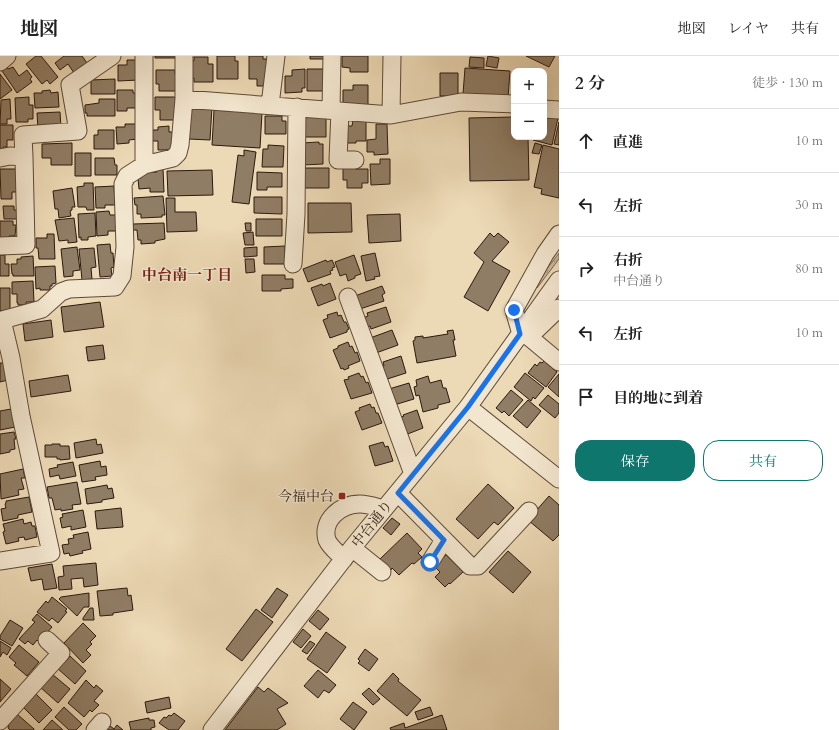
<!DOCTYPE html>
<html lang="ja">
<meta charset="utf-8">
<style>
body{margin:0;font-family:Cardo,"Noto Serif JP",serif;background:#f2f2f2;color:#222}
.controls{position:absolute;right:12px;top:12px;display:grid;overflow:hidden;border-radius:8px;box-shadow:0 4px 16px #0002}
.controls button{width:36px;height:36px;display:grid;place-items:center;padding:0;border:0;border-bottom:1px solid #e0e0e0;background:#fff;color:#222;font:20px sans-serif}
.stop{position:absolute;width:12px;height:12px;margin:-9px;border:3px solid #1a73e8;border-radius:50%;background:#fff}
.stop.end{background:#1a73e8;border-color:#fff;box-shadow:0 1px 4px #0008}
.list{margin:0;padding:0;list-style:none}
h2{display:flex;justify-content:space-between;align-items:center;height:52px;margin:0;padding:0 16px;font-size:17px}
h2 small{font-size:13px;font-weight:400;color:#767676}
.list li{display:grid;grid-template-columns:26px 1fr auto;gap:12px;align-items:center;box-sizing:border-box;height:64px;padding:0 16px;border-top:1px solid #e0e0e0}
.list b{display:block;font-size:15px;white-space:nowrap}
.list p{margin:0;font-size:13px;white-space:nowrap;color:#767676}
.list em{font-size:13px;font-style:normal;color:#767676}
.actions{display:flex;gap:8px;padding:12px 16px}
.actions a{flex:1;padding:9px 0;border:1px solid #0f766e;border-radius:16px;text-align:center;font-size:14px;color:#0f766e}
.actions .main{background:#0f766e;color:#fff}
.icon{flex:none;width:22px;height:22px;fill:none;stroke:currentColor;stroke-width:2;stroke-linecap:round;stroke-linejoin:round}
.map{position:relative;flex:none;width:559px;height:674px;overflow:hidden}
header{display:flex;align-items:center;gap:24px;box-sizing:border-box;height:56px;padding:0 20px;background:#fff;border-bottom:1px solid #e0e0e0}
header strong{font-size:19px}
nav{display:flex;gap:22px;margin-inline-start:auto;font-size:14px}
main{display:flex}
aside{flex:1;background:#fff}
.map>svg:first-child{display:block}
</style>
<header>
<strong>地図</strong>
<nav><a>地図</a><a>レイヤ</a><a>共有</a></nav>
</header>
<main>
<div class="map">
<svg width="559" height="674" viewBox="0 0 559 674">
<defs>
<pattern id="grass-tufts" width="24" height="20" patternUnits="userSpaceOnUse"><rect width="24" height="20" fill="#ccb899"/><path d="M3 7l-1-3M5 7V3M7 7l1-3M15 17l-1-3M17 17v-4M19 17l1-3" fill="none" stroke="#a6957b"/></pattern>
</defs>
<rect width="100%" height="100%" fill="#ecd9b5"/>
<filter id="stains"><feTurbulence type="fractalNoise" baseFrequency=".005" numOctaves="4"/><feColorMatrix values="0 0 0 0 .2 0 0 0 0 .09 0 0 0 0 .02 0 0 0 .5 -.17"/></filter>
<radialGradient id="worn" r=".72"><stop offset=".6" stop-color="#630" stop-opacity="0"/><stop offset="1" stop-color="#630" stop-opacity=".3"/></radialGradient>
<path fill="url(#grass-tufts)" stroke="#7c6854" d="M559,197V203L537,232C537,222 553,206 559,197Z"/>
<path fill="#907d65" stroke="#2d190f" d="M36,0H41L58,21L50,28L47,24L42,28L26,8Z
M64,0H82L87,7L74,17L68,8L60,14L55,7Z
M155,0H180V2H155Z
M217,0H235V5H238V23H217Z
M249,0H263V3H269V30H257V23H249Z
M310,0H327V3H310Z
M342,0H368V16H350V12L342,11Z
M488,0L499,2L497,12L486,10Z
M526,0H555L549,11Z
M194,1H208V8H213V26H194V22H191V5H194Z
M470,1L484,2V12L469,11Z
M127,4H138L139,24L118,25V9H127Z
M7,11L8,13L13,11L19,20L27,14L32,21L30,23L32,26L17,37L2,15Z
M465,12L510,15L508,42L463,38Z
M305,13V32H302V36L285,37V20H292V14Z
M307,13H325L326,35H307Z
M156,14H175V18H179V35H159V28H156Z
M440,17H458V40H440Z
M0,18L12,34L0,43Z
M115,23V38H91V24Z
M353,29H368V49H343V34H353Z
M50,34L51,37L58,36L59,51L35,52L34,37H42V35Z
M117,34H133V37H138V52H127V55H117Z
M29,41V49H33V63H28V66H16L15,42Z
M155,41H177L175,64H160V54H155Z
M10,43L11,63H7V68H0L1,44Z
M99,43H115V60H87V57H85V49L99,47Z
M190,51H212L210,84L189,83Z
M214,54L262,57L260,92L212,89Z
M60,56L61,72L38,73L37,57Z
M544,58L558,62L552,89L533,84L534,81H544Z
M265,60H282V65H286V78H265Z
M304,61H326V81H304Z
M514,61V81H528L529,124L470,125L469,62Z
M353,64H366V85H356V87H346V70H352Z
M559,66V89L554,88Z
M125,68H138V83L129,84V87L117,88L116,71H125Z
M376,68H387L388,98L374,99V96H367V84L376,83Z
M0,69H13V84H7V91H3V97H0Z
M169,70V76H176L172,94H158V85H151V74H158V71Z
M98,74H114V93H94V79H98Z
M319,86V88H323V108L303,109L302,87Z
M72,87V109H51V102H42V88Z
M535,87L542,89L539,98L532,97Z
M268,89L284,90L283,111H262L263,93H268Z
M543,89L559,93V142L541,138L542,133L534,131Z
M244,94L256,96L249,148L232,146L238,99L244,100Z
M75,97H91V120H75Z
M95,102H114L115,109H117V119H95Z
M380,103H390V128L371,129L370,108H380Z
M343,110H355V113H368V127H362V132H347V124H343Z
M303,112H329V132H303Z
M0,113H19V136H12V143H1Z
M156,113H163L164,136H150V132L139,133L138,123L141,122L140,119L143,116H157Z
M212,114L213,139L168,140L167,115Z
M257,116L282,117V131H267V134H257Z
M84,127H93L94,154H87L86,151H78L77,131L84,130Z
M114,130L115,149H105V152H96L95,131Z
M72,132L75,151H72V154L70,155L71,160L59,162L58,153H55L53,135Z
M163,140L165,159H162V161L141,162V158H137V149H135L134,142Z
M254,141H282V158L254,157Z
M166,142H175V156H196L197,175L167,176Z
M308,147H351L352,176L308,177Z
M3,150H14V154H19V163H4Z
M109,155L110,159H117L118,175H108V179L97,180L96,156Z
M95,157L96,180L88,181V184H81V181L79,182L78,158Z
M400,158L401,185L369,187L367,159Z
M74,162L77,186L68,187V184L59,185L55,164Z
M256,163H282V180H256Z
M0,165H13V169H16L15,180H9L8,184L0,183Z
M164,167L165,183L155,185V187L141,188V184H138L137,174H133V168Z
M245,167H251V175H246Z
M253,176L254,189H245L243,177Z
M490,177L494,181L498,177L509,186L492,205L510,215L488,255L464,241L484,206L474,197Z
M47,178H54L55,203H39L38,192H36V182H47Z
M110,188L111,197H113L114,211L111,212L112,220L100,221L97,189Z
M285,190V208H264V191Z
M77,191L80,214L73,215V220L64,221L61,193Z
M257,191V200L244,201V192Z
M94,192L96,211L91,212L92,223L82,224L79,193Z
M375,197L380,220L374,221L375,223L366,225L361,200Z
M0,199H5V208H9V220H0Z
M354,199L361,218L355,220V222L348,225L346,218L340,220L335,206Z
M33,200L34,220H13V218H12L11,208H17V203H21V201Z
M245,203H254L255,216L246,217Z
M326,204L327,206L332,204L335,211L332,212L333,214L330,215L331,218L308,226L303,213Z
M55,210L56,227L52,228V230H50V234H40V232L36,233L35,211Z
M262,219H285V223H293V232L281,233V235H262Z
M33,225L34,246H26V249H18V247H17V238H12V226Z
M330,227L336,243L318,250L311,232L322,228L323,230Z
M382,230L385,237L382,239L384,245L360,253L355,240Z
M0,232H10V255H0Z
M100,246L104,271L64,276L61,251Z
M386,251L391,266L371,273L370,270L367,271L363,262L368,260L367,257Z
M337,256L338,260L341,259L344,266H346L349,273L347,274V276L330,282L323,264L328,262L327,259Z
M51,264L53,281L25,285L23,268Z
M392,274L398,289L376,297L370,282Z
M453,274L455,284H453L456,300L417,307L413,285L415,284V281L423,280V282L448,278L447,275Z
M348,286L350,291L352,290L355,297L357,296L360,305L348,310L349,312L344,314L343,312L341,313L333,294L338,292V290Z
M103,289L105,303L88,305L86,291Z
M401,300L406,317L384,324L380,312L384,310L383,306Z
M544,305L557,316L546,331L528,317L535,308L537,310L540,306L542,307Z
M0,307H6L8,324L0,326Z
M359,317L361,321L363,320L366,327L368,326L372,337L351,343L344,324L349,323L348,321Z
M525,317L544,332L535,343L533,341L531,345L514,331Z
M559,318V341L548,331Z
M68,319L71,335L31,341L29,325Z
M428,320L430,327L441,324L443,332H446L450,346L438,349V352L423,356L419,339L416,340L414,331L417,330L416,324Z
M409,327L414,343L394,349L389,333Z
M511,334L523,344L509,360L504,355L502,357L496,352Z
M548,339L559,348V357L555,362L539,349Z
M528,344L541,355L527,372L513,360Z
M370,348L372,352L374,351L376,357H378L382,367L362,374L355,356L360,354L359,352Z
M11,353L15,371L0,374V355Z
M417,354L423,372L405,379L399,362L404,360L403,359Z
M14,376L16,383H14L15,393L10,394V396L0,398V378Z
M96,383L97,389L101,388L103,397L76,402L74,387Z
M383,386L385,391L388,390L393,405L375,410L369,390Z
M52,388H60V390H69L70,403L60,404V403H57V401H45V389H52Z
M100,405L101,411L106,410L107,419L95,421L96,424L82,426L79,409Z
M73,406L76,420L60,423L59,419L50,421L49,413L58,411L57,409Z
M23,413L25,422H21L24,433L18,434L19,439L1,443L0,418Z
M77,426L81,448L72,449L73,453L61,455V453L55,454L52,442H49L47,431Z
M488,428L514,452L498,469L494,466L478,483L456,463Z
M107,429L108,433L112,432L114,442L102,444V446L87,448L85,433Z
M549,440L559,449V479L553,485L528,464Z
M29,441L32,456L18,459V462L3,465L1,453L6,452L5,448L6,447V445Z
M121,452L123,471L97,473L95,455Z
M83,454L86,471L71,474V470L62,472L60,462L63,461L62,458Z
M392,462L400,468L391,479L383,472Z
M23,463L24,468L31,466L32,470H35L37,481L25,484L24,481L18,482L19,485L6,488L3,476L5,475L3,468Z
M88,476L91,493L82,495L83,497L70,500L69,497L64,498L62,489L69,488L68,483L74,482L73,479Z
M407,477L422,493L418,497L422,501L414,508L412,507L399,519L392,512L391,514L380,503Z
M508,495L531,516L513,537L489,516Z
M446,499L463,516L450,528L449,527L445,531L435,521L440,516L434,510Z
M96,507L98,529L84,531L83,522L71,523L72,533L59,534L58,521L64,520L63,510Z
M52,508L57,532L44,534L42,523L31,525L28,512Z
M127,532L128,540L131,539L133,554L113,557V559L100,560L97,535Z
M277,532L288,539L272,562L261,554Z
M89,537V551H84L77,560L59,543L61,541Z
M52,541L67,553L65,555L67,556L58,567L52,562L49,565L37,556L46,545L48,547Z
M90,552H93L94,564H83V562Z
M256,553L273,566L242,605L226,593Z
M318,554L329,563L320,574L309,565Z
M37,558L52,571L39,586L37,584L33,589L28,585L25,588L19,583L35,566L32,564Z
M10,564L23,572L12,590L0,583V580Z
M83,567L96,580L90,586L92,588L86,594L91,599L83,607L64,587Z
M303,573L311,580L301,592L293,586Z
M326,576L346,591L327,617L307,603Z
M0,585L11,592L7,599L3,596L0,601Z
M310,585L315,588L307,598L302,595Z
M19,589L39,606L27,620L14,609L16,607L9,601Z
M365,593L378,603L369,615L358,607L360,605L358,603Z
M70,600L86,615L75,628L57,612L65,604L66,605Z
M318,614L336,629L329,637L324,634L318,642L304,630Z
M393,617L399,623L398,625L421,644L407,660L377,635Z
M52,618L70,633L58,647L40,631Z
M0,623L11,633L0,646Z
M86,624L94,632L96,629L103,635L94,645L99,649L92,656L90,654L84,661L68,647Z
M258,631L264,636L268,632L288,647L277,653L286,668L277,674H225Z
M369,632L380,643L373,649L362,638Z
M35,637L52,654L39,667L22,650Z
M169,641L171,652L147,657L145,646Z
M353,646L367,656L354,674L340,663Z
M64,651L82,668L76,674H69L55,661Z
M430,651L433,659L418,664L415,656Z
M174,657L185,665L178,674H169L159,667L164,661L166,662L169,659L171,660Z
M17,658L34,673V674H10L8,672L9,670L7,669Z
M442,659L447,674H391L390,672L404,667L405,672Z
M149,662V664H154L155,671L151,672V674H131L129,666Z
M52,664L63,674H43Z
M109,669L114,673L117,669L123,674H106Z"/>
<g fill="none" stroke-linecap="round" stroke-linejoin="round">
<g stroke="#5d4938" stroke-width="19">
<path id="minor" d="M144,0V109
M0,6L7,0
M184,43L391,59L461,46L514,48
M270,49L276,0
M544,53L559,54
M331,54L332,0
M340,55L338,104H355
M391,59L392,0
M24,101L23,79L78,75L70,29L112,0
M0,102L10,100L24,101L26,189L0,190
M559,178L545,198L514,254L521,278L529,281L559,252
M293,208L296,158L297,51
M348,241L413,418
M529,281L559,306
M468,351L559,423
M398,437L470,510H478L529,455
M352,492L382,516
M344,503C338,497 330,491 327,484C321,464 341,448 360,448C368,448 376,451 384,453
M0,505L51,497L21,360L11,302L2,264L42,253L61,236L69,233L115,231L122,220L125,191L123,128L127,120L144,109L173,102L178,97L180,89L184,43V0
M430,506L444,484
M0,665L61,597L47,584
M95,674L102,666
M212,674L352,492L468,351L559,224"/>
</g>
<use href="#minor" stroke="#f3e6cf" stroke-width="17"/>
</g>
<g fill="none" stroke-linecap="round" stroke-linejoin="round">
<path stroke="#1a73e8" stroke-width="5" d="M430,506L444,484L398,437L468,351L520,278L514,254"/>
</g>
<rect fill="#8f2418" stroke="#f3e6cf" stroke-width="1.5" x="338" y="436" width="8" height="8" rx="2"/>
<g text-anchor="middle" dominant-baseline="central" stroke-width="3" stroke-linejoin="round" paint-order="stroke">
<g font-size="14" fill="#2d190f" stroke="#f3e6cf" text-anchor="end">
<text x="334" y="440">今福中台</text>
</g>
<g font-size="14" fill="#2d190f" stroke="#f3e6cf">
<text transform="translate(372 468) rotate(-51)">中台通り</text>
</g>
<g font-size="15" font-weight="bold" fill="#7a1f14" stroke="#f3e6cf">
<text x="187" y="219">中台南一丁目</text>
</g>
</g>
<rect width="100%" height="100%" filter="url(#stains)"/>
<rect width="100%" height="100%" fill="url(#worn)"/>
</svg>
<div class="controls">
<button>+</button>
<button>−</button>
</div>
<div class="stop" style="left:430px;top:506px"></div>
<div class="stop end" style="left:514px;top:254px"></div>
</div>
<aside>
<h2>2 分<small>徒歩 · 130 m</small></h2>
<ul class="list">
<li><svg class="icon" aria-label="ahead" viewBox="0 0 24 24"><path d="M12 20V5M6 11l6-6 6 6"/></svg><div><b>直進</b></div><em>10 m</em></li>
<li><svg class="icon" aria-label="left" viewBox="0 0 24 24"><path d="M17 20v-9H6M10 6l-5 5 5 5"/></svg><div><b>左折</b></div><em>30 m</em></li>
<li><svg class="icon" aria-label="right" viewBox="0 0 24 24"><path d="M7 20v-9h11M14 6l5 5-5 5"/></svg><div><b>右折</b><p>中台通り</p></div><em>80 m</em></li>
<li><svg class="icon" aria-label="left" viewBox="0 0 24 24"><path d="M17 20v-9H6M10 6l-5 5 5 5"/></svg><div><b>左折</b></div><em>10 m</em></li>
<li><svg class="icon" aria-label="arrive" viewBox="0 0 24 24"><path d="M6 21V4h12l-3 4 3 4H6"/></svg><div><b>目的地に到着</b></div></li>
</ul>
<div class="actions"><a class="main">保存</a><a>共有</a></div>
</aside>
</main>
